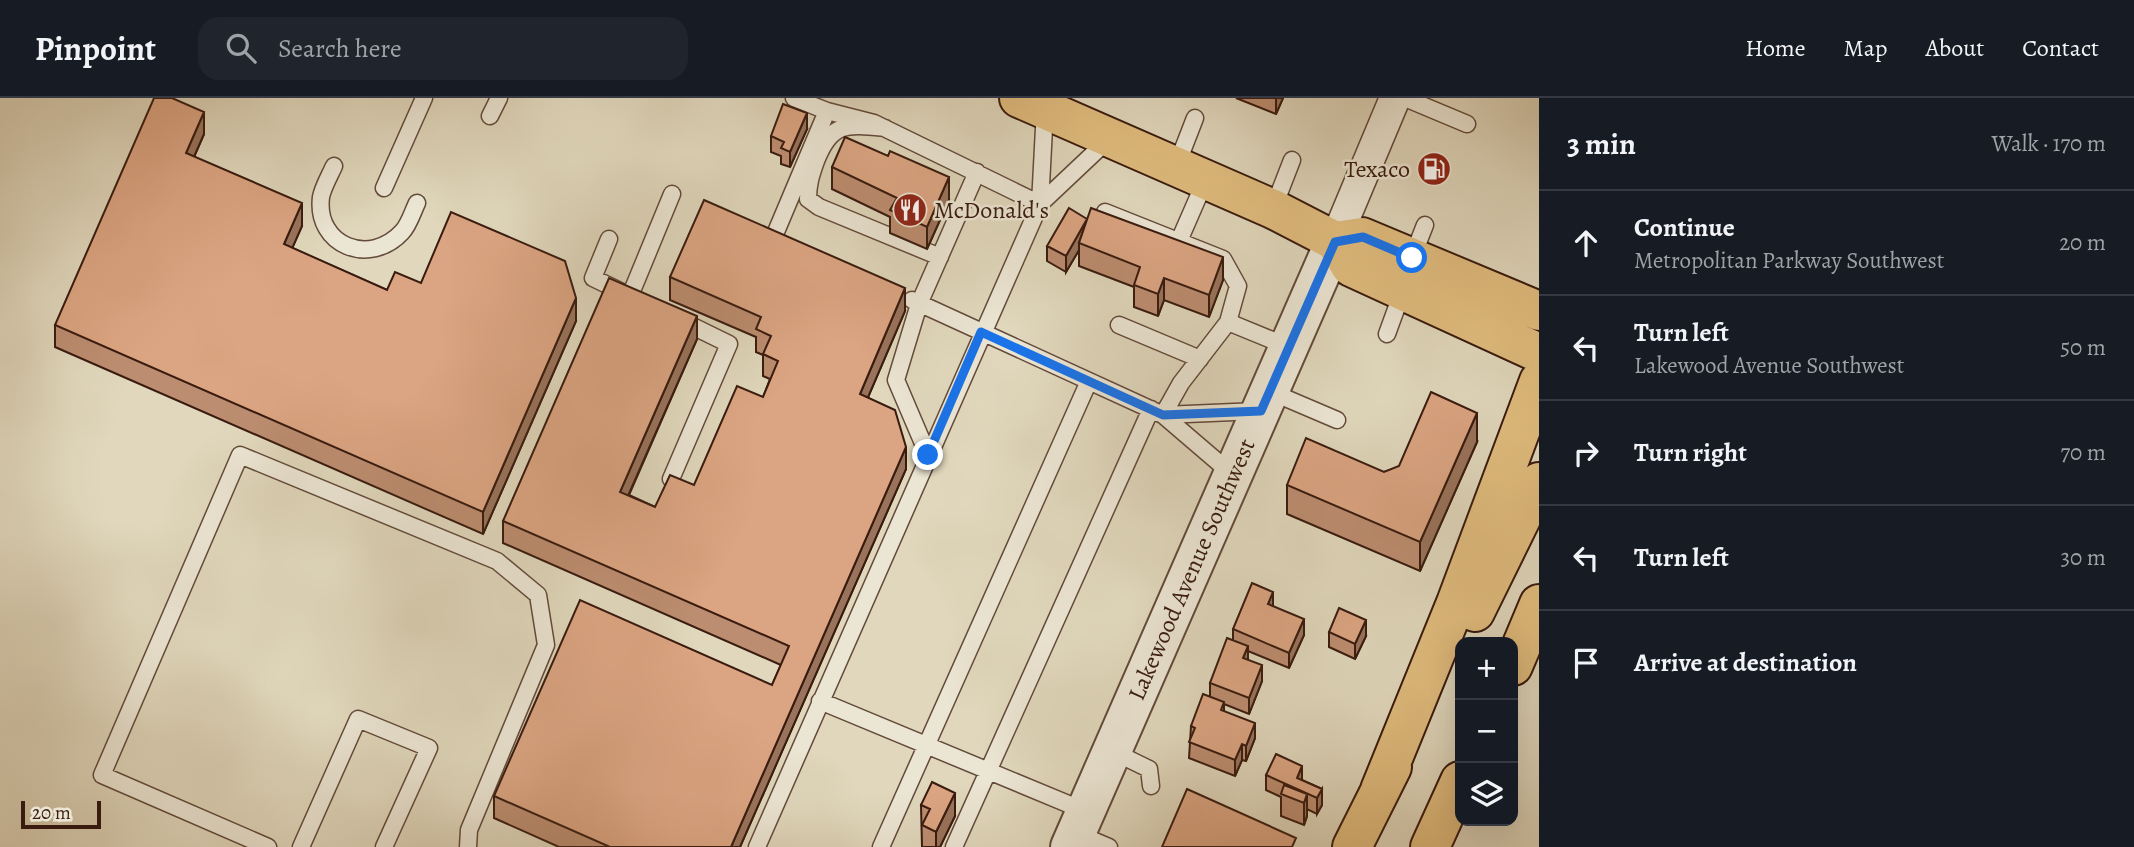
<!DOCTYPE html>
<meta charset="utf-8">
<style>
body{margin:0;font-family:Alegreya,serif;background:#20242c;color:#f1f3f6}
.controls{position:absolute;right:21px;bottom:21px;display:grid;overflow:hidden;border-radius:14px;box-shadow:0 7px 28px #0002}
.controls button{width:63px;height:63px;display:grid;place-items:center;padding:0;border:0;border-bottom:2px solid #363941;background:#171b24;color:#f1f3f6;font:35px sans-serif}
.scale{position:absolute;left:21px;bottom:18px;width:80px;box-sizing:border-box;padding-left:7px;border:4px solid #391b0f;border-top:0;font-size:19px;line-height:24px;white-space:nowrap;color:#391b0f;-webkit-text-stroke:5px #ebe5d3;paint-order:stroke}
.stop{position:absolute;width:21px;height:21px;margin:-16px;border:5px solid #1a73e8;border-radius:50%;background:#fff}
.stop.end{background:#1a73e8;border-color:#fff;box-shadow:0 2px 7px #0008}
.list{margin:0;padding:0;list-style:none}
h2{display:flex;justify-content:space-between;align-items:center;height:91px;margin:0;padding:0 28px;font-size:30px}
h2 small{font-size:23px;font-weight:400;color:#9ea1a6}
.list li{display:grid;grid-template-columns:46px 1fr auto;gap:21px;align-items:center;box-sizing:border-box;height:105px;padding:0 28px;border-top:2px solid #363941}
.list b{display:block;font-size:26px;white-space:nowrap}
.list p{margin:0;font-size:23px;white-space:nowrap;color:#9ea1a6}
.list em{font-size:23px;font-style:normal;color:#9ea1a6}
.icon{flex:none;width:38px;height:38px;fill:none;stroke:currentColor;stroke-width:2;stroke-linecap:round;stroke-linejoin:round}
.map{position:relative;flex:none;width:1539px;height:749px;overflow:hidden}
header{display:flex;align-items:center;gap:42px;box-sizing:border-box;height:98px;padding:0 35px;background:#171b24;border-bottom:2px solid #363941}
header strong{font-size:33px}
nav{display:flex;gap:38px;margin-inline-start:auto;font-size:24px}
.search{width:490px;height:63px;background:#20242c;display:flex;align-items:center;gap:18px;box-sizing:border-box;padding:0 24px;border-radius:21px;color:#9ea1a6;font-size:26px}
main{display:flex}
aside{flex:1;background:#171b24}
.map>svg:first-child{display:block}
</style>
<header>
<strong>Pinpoint</strong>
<div class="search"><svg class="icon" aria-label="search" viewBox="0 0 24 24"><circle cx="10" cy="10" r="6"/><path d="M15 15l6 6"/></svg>Search here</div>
<nav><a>Home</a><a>Map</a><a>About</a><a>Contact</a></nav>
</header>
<main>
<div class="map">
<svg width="1539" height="749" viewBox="0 0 1539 749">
<rect width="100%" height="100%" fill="#e0d7bc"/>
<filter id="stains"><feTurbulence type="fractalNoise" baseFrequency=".00286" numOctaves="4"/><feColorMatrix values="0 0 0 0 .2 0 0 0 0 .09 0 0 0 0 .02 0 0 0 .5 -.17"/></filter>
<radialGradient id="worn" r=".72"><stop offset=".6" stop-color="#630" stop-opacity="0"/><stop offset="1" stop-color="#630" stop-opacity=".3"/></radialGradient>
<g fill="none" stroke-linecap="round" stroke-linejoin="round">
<g stroke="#634a3a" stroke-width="19">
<path id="service" d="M794,0L827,13L874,25L1040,106
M1405,0L1467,26
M490,18L499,0
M885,30C846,26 831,24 816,63C811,77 808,86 808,101L819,109L940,159
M334,68C330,77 323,89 321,99C315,148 370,169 402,134C409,127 413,113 417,105
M1176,69L1195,20
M384,90L424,0
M1040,106L1110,40
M1273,111L1292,62
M1105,114L1223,161L1238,188L1228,224L1181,285L1163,317
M609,141L593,180L624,195
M773,141L827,13
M1179,143L1206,81
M1412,160L1425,127
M630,198L672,96
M912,202L1163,317L1233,377
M1228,224L1289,249
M1119,227L1200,261
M1387,236L1403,192
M1269,293L1337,322
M1163,317L1258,313
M928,357L896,282L919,206L977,74
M671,381L729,246L678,221
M820,603L1085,713
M1112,653L1149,671L1151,688
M1076,735L1109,749
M268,749L102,677L240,357L497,463L538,497L546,547L469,732L468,749
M301,749L358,621L429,650L384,749
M757,749L1040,106L1045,11
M881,749L1089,283
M954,749L1151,311"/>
</g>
<g stroke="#634a3a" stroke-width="33">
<path id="minor" d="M1335,143L1395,0"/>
</g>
<g stroke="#634a3a" stroke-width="42">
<g id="tertiary">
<path id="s1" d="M1070,749L1335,143"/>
</g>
</g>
<g stroke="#391b0f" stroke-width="42">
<path id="primary" d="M1019,0L1273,111L1335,143L1351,169L1539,255
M1335,143L1362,139L1539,213"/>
</g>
<g stroke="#391b0f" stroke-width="42">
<path id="motorway" d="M1475,514L1539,384
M1513,568L1539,506
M1380,692L1456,505L1539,283
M1352,749L1392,669
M1430,749L1460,683"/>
</g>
<use href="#service" stroke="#ebe5d3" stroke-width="16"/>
<use href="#minor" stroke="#ebe5d3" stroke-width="30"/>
<use href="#tertiary" stroke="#ebe5d3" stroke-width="38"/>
<use href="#primary" stroke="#e0bc7e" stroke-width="38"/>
<use href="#motorway" stroke="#e0bc7e" stroke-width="38"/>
</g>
<path fill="#bc8d70" stroke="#391b0f" stroke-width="2" d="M1236,0H1283L1276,16Z
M807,31L790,69L781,66V58L771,54V38Z
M204,36L194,59L302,128L292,150L387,192L421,185L576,223L483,436L55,249V227Z
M832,69L949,102L927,151L890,135V119L832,91Z
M1087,121L1223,182L1209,219L1164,202L1158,218L1134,209V189L1079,168V152L1066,174L1047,163V148Z
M670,179L905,213L868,299L906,371L740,749H559L494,720V698L772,587L781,567L503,445V423L697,241L629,397L655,409L694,387L763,299L770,281L763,278V257L756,254V239L670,202Z
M1477,344L1420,473L1287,416V387L1384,374Z
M1273,508L1304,537L1289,570L1248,553V562L1262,583L1249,616L1224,606V613L1255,640L1246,663L1242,662L1235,678L1189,660L1191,628L1210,598V585L1233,543V531Z
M1329,534L1366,538L1355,561L1329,549Z
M1266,677L1302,682L1322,691V707L1317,716L1307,711V718L1304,727L1281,718V699L1266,692Z
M921,707L955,718L940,749H922Z"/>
<path fill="#99735b" stroke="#391b0f" stroke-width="2" d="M1276,0H1283L1276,16Z
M204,14V36L186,77V55Z
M807,15V31L790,69V54Z
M949,79V102L927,151V129Z
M302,105V128L284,169V146Z
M1087,121L1079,145V152L1066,174V158Z
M1223,159V182L1209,219V197Z
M1164,180V202L1158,218V196Z
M905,190V213L860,318V296Z
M576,200V223L483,436V414Z
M697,218V241L620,416V394Z
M1477,315V344L1420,473V444Z
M906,349V371L740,749H731Z
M1273,494V510L1268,506Z
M1304,521V537L1289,570V555Z
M1366,522V538L1355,561V546Z
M1248,548V564L1243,560Z
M1262,567V583L1249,616V600Z
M1255,625V640L1246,663V648Z
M1242,646V662L1235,678V662Z
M1302,668V684L1297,680Z
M1322,691V707L1317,716V700Z
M955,695V718L940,749H936V734Z
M1307,696V718L1304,727V705Z"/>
<path fill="#dba482" stroke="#391b0f" stroke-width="2" d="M154,0H172L204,14L186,55L302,105L284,146L387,192L395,174L421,185L451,114L565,163L576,200L483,414L55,227Z
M783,6L807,15L790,54L781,50L784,44L771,38Z
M845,39L888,58L890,53L949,79L927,129L890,112L897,100L832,69Z
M704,102L905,190L860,296L895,312L906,349L731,749H610L494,698L580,502L772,587L789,548L503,423L609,180L697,218L620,394L655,409L670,377L694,387L737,288L763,299L778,263L763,256L771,238L756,231L761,219L670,179Z
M1069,110L1087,121L1066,158L1047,148Z
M1091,110L1223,159L1209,197L1164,180L1158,196L1134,187L1140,169L1079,145Z
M1431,294L1477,315L1420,444L1287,387L1306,340L1384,374L1399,368Z
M1252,485L1273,494L1268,506L1304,521L1289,555L1233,531Z
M1339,510L1366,522L1355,546L1329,534Z
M1227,540L1248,548L1243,560L1262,567L1249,600L1210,585Z
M1203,596L1224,604L1221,612L1255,625L1246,648L1242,646L1235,662L1189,644L1195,630L1191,628Z
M1276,656L1302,668L1297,680L1322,691L1317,700L1266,677Z
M932,684L955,695L936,734L922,727L930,711L921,707Z
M1284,687L1307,696L1304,705L1281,696Z
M1187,691L1296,740L1292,749H1162Z"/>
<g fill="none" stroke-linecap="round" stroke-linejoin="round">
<path stroke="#1a73e8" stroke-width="9" d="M928,357L981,234L1163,317L1261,313L1335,144L1363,139L1412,160"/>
</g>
<defs>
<g id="fuel-disc" transform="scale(1.75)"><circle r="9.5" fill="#8f2418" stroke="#ebe5d3"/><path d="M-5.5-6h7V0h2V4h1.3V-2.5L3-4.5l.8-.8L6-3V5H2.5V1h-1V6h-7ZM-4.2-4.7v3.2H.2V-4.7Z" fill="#fff"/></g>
<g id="restaurant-disc" transform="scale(1.75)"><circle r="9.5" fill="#8f2418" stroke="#ebe5d3"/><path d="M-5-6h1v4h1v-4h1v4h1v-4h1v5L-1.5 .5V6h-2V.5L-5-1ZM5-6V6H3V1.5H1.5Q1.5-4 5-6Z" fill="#fff"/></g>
</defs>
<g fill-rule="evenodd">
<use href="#fuel-disc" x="1434" y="71"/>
<use href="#restaurant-disc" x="910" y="112"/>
</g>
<g text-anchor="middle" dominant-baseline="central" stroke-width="5" stroke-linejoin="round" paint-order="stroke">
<g font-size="24" fill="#391b0f" stroke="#ebe5d3" text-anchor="end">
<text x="1410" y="71">Texaco</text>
<text x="934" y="112" text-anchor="start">McDonald's</text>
</g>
<g font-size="24" fill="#391b0f" stroke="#ebe5d3">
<text stroke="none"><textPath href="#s1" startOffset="303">Lakewood Avenue Southwest</textPath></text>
</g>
</g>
<rect width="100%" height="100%" filter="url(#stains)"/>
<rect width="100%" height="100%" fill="url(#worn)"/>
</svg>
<div class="controls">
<button>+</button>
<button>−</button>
<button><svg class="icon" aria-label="layers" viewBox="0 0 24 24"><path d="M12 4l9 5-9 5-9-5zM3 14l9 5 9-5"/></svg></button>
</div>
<div class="scale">20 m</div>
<div class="stop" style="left:1412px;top:160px"></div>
<div class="stop end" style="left:928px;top:357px"></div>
</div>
<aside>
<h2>3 min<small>Walk · 170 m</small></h2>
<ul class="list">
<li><svg class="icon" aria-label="ahead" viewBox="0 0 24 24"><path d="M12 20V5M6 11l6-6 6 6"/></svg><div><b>Continue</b><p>Metropolitan Parkway Southwest</p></div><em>20 m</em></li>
<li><svg class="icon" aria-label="left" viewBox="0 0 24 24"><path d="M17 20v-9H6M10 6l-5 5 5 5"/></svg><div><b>Turn left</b><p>Lakewood Avenue Southwest</p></div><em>50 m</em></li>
<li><svg class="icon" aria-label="right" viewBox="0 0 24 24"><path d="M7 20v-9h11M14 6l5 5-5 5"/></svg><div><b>Turn right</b></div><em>70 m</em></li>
<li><svg class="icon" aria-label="left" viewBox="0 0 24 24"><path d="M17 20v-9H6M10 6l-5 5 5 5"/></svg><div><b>Turn left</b></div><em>30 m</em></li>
<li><svg class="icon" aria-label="arrive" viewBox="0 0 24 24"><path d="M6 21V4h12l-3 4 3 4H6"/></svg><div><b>Arrive at destination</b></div></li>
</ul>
</aside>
</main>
